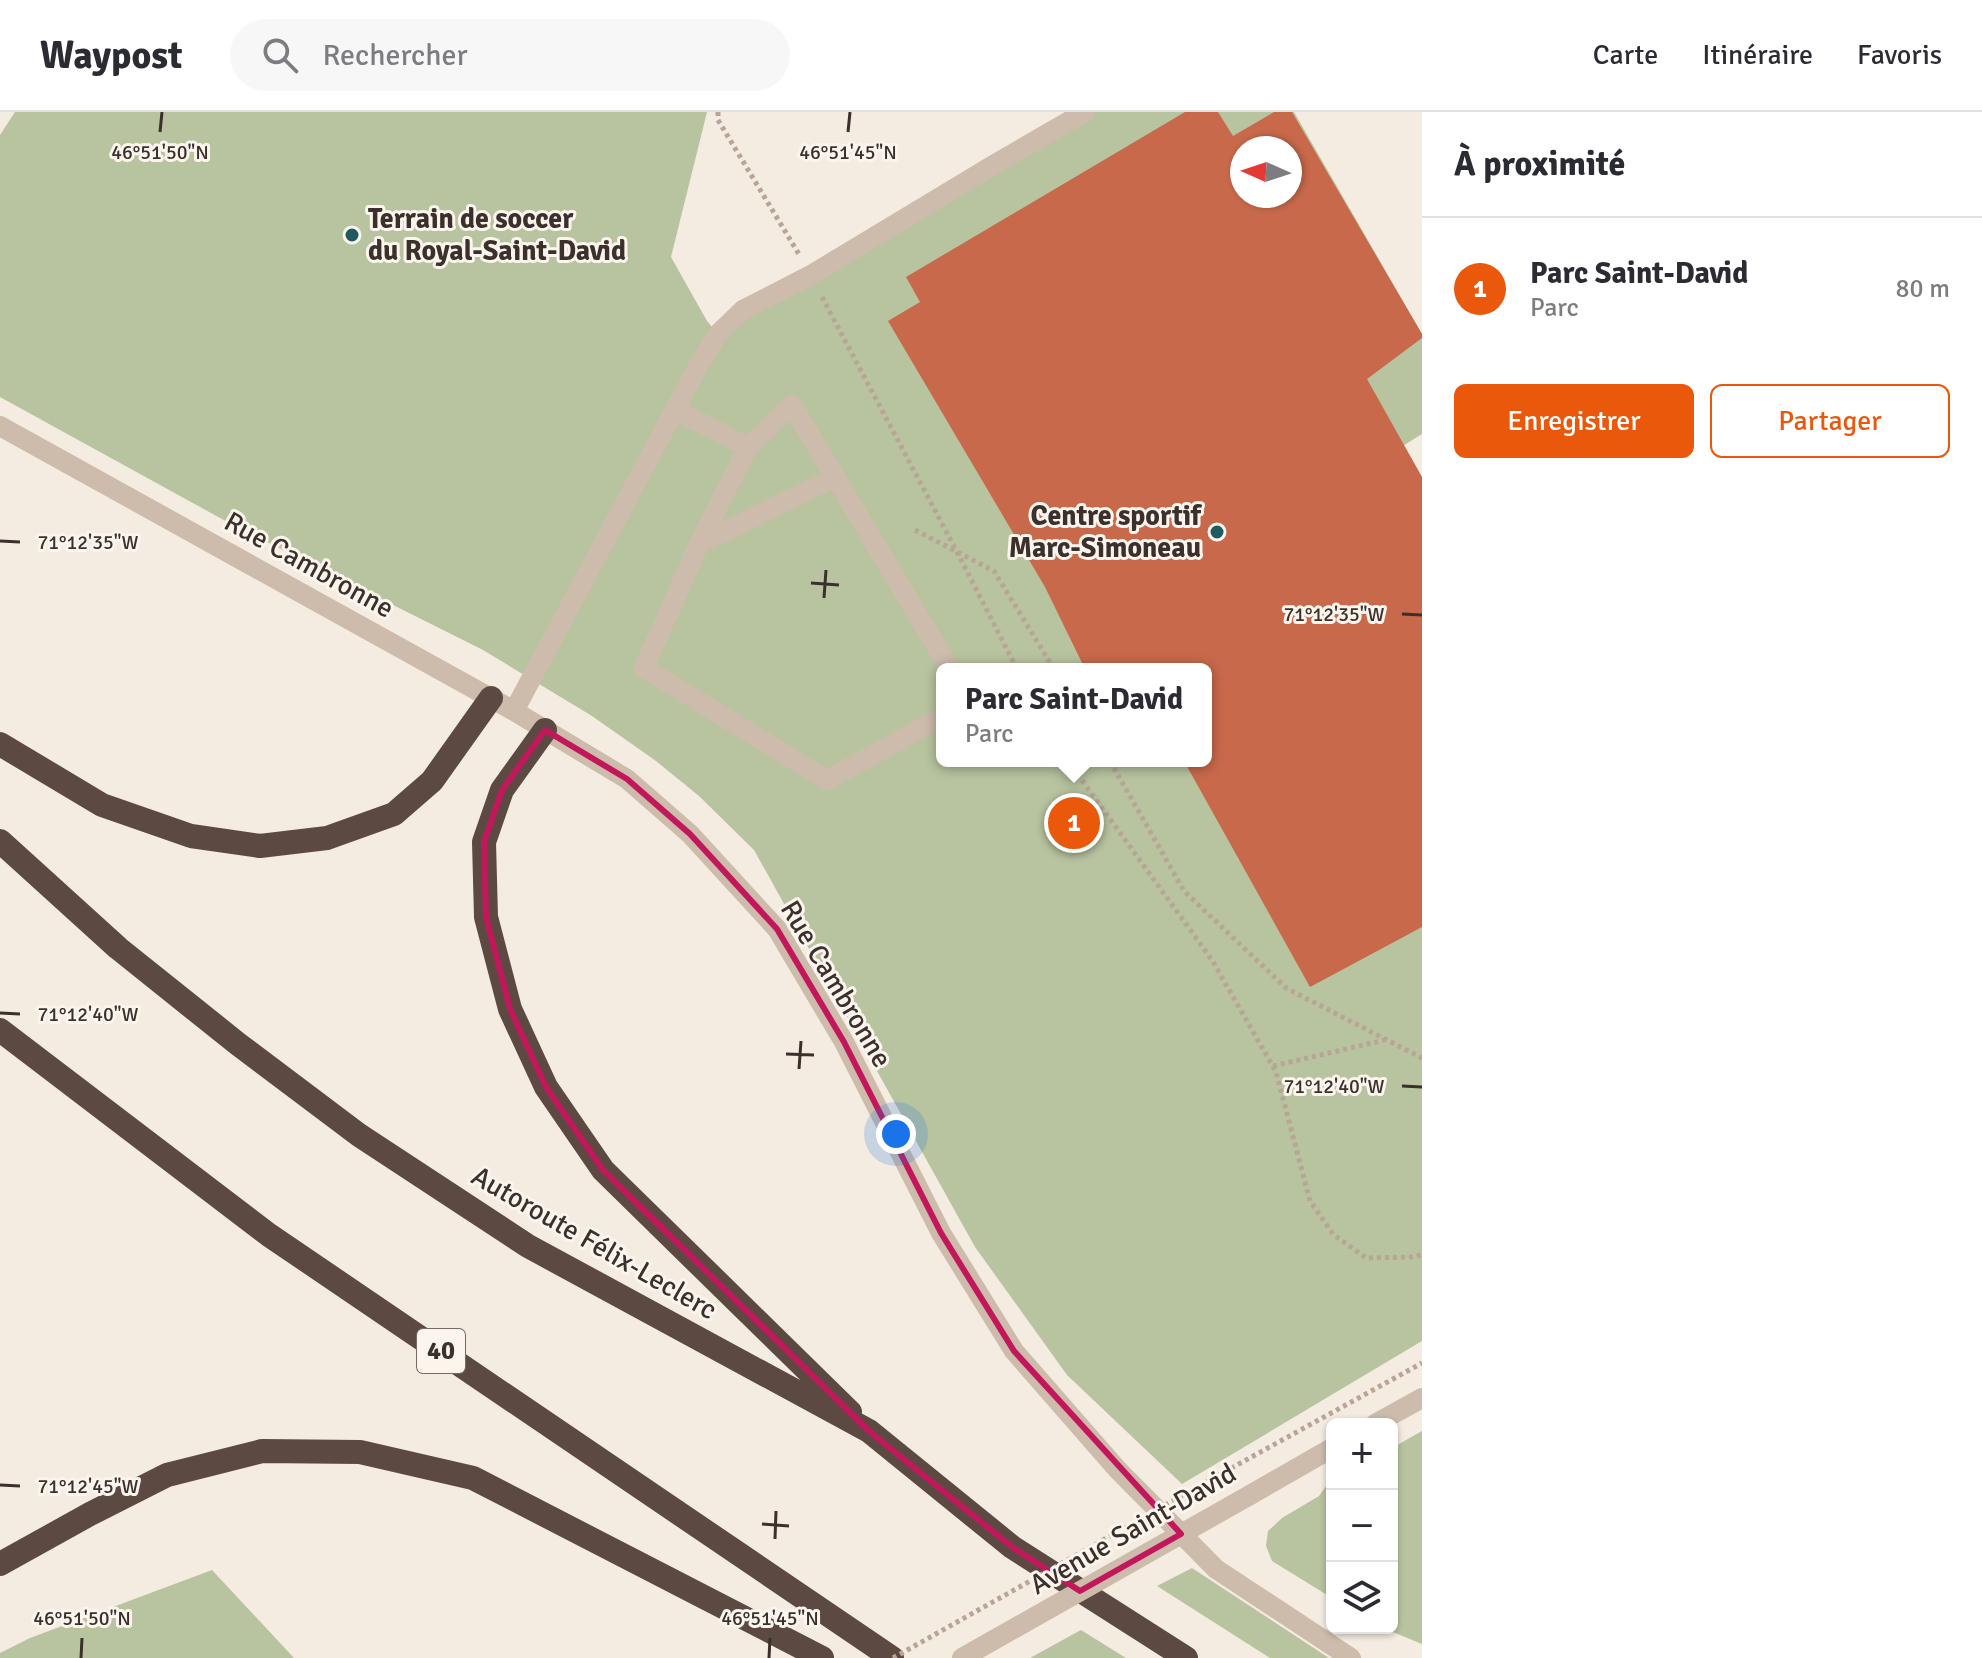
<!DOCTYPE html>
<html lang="fr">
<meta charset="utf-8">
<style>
body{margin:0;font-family:Signika,sans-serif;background:#f7f7f7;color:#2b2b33}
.controls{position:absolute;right:24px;bottom:24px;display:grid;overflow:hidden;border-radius:12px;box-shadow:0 2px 6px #0004}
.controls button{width:72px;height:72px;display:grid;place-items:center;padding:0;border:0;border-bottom:2px solid #e1e1e2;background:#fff;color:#2b2b33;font:40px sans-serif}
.compass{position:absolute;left:1230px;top:24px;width:72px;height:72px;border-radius:50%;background:#fff;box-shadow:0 2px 6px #0004;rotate:273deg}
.you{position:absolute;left:896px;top:1022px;width:28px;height:28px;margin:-20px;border:6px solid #fff;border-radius:50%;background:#1a73e8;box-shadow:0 0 0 12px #1a73e833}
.badge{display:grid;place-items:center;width:52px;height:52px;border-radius:50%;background:#ea580c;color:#fff;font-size:26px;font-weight:700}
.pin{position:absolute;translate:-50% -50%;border:4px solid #fff;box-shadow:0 2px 8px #0006}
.popup{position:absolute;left:936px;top:551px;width:276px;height:104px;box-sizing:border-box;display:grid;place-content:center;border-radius:12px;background:#fff;filter:drop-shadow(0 2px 6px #0005);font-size:26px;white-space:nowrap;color:#7c7c81}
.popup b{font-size:30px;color:#2b2b33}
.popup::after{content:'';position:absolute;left:50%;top:100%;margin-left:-16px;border:16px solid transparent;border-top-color:#fff}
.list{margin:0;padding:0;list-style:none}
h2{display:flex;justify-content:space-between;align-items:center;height:104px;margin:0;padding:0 32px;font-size:34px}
h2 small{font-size:26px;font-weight:400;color:#7c7c81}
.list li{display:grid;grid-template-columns:52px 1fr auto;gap:24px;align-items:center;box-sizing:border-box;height:144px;padding:0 32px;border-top:2px solid #e1e1e2}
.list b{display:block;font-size:30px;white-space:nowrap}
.list p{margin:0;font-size:26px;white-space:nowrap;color:#7c7c81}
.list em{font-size:26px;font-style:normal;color:#7c7c81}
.actions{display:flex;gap:16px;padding:24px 32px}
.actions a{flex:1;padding:18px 0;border:2px solid #ea580c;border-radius:12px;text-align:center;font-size:28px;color:#ea580c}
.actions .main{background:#ea580c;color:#fff}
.icon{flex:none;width:44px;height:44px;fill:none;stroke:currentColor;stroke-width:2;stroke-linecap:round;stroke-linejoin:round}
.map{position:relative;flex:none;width:1422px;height:1546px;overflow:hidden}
header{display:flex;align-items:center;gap:48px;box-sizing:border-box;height:112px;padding:0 40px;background:#fff;border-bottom:2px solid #e1e1e2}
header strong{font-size:38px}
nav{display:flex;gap:44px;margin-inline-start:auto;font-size:28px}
.search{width:560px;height:72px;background:#f7f7f7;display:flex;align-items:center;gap:20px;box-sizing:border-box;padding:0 28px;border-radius:44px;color:#7c7c81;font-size:30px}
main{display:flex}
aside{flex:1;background:#fff}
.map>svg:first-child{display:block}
</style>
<header>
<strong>Waypost</strong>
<div class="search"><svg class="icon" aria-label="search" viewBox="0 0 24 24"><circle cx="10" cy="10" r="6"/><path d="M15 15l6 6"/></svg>Rechercher</div>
<nav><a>Carte</a><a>Itinéraire</a><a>Favoris</a></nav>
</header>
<main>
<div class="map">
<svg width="1422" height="1546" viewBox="0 0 1422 1546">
<rect width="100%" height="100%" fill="#f4ebe1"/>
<path fill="#b8c4a0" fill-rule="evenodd" d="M15,0H707L671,145L707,209L718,222L1085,0H1294L1422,222V322L1401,335L1422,371V1229L1182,1372L1067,1263L975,1135L754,738L699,684L656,649L592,604L483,538L231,412L0,285V23ZM1242,36H1290V84H1242ZM942,557H1206V649H942Z
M1422,1319V1532L1383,1516H1392V1336Z
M1332,1371V1486L1272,1449L1266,1434L1268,1419L1282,1406L1319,1384L1326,1374Z
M1192,1456L1329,1546H1270L1157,1474Z
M212,1458L294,1546H0V1541L30,1526Z
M1081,1518L1126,1546H1030Z"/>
<path fill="#c8694b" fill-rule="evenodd" d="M1185,0H1218L1233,24L1274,0H1292L1422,222V226L1367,267L1422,365V815L1310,875L1184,649H1206V557H1085L1045,475L888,209L920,190L906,165ZM1242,36H1290V84H1242Z"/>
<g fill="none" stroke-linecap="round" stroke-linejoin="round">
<path stroke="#b9a596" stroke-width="5" stroke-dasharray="4 4" stroke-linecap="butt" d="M718,0V8L800,144
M822,185L957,440L1017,557
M915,418L994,459L1054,557
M1068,649L1212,848L1276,960L1310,1089L1333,1122L1366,1146L1415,1145L1422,1142
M1110,649L1184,779L1286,876L1422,946
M1273,954L1385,928
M1217,1364L1422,1251"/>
<path stroke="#cdbbac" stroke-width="20" d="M675,298L748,335
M0,314L514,599L627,667L690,722L777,817L844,930L941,1121L1014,1239L1117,1357L1216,1457L1351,1546
M699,432L835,365
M514,599L697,256L718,222L743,198L811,163L995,52L1085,0
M942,605L827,668L644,556L699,432L748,335L792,293L950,557
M1375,1312L1422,1286
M1250,1383L1332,1336"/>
<path stroke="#5c4a42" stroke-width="24" d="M545,618L502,678L484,730L486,805L510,897L546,975L603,1058L850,1300
M0,632L102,693L191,724L260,734L327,726L394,702L432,669L491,586
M0,729L118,836L238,932L359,1023L528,1134L869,1319L1012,1435L1186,1546
M0,918L269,1123L892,1546
M0,1452L90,1402L167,1363L262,1339L360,1340L473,1366L822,1546"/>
<path stroke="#b9a596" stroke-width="5" stroke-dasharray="4 4" stroke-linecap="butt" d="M893,1546L1217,1364"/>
<path stroke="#cdbbac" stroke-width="20" d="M962,1546L1250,1383"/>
</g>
<path fill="none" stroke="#c2185b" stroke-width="6" stroke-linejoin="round" d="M545,618L627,667L690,722L777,817L844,930L941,1121L1014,1239L1181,1422L1080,1479L1012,1435L869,1319L603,1058L546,975L510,897L486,805L484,730L502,678Z"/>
<path fill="none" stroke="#3b302b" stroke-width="3" d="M160,20L162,0M848,20L850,0M0,429L20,430M811,471L839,473M824,486L826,458M1402,502L1422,503M0,901L20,902M786,942L814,943M799,957L801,929M1402,974L1422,975M0,1373L20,1374M762,1412L789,1414M775,1427L776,1399M81,1546L82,1526M769,1546L770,1526"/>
<g fill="#1f5a5e" stroke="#fbf5ee" stroke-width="3">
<circle cx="352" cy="123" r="8"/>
<circle cx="1217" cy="420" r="8"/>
</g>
<g text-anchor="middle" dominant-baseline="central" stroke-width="6" stroke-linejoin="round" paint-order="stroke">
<rect fill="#fbf5ee" stroke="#756b66" stroke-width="2" x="417" y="1217" width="48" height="44" rx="6"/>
<g font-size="26" font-weight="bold" fill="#3b302b">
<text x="441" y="1239">40</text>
</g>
<g font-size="28" font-weight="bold" fill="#3b302b" stroke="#fbf5ee" text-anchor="start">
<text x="368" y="107">Terrain de soccer<tspan x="368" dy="32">du Royal-Saint-David</tspan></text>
<text x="1201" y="404" text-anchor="end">Centre sportif<tspan x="1201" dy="32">Marc-Simoneau</tspan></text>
</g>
<g font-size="28" fill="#3b302b" stroke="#fbf5ee">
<text transform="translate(309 453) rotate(29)">Rue Cambronne</text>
<text transform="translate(836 872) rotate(59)">Rue Cambronne</text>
<text transform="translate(594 1131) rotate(30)">Autoroute Félix-Leclerc</text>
<text transform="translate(1133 1417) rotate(-30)">Avenue Saint-David</text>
</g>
</g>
<g font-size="20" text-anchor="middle" fill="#3b302b" stroke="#fbf5ee" stroke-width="6" stroke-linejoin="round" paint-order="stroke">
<text x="160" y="47">46°51'50"N</text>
<text x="848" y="47">46°51'45"N</text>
<text x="88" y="437">71°12'35"W</text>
<text x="1334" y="509">71°12'35"W</text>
<text x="88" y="909">71°12'40"W</text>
<text x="1334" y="981">71°12'40"W</text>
<text x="88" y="1381">71°12'45"W</text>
<text x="82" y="1513">46°51'50"N</text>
<text x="770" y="1513">46°51'45"N</text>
</g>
</svg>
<div class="controls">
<button>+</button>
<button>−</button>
<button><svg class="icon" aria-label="layers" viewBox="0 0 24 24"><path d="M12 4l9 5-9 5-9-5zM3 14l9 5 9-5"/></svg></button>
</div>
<svg class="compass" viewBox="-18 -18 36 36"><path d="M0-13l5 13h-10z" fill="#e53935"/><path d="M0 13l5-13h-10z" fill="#7c7c81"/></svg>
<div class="you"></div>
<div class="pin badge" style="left:1074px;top:711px">1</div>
<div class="popup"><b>Parc Saint-David</b>Parc</div>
</div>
<aside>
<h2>À proximité<small></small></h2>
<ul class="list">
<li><span class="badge">1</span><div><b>Parc Saint-David</b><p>Parc</p></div><em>80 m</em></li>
</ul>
<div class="actions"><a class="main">Enregistrer</a><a>Partager</a></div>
</aside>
</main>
